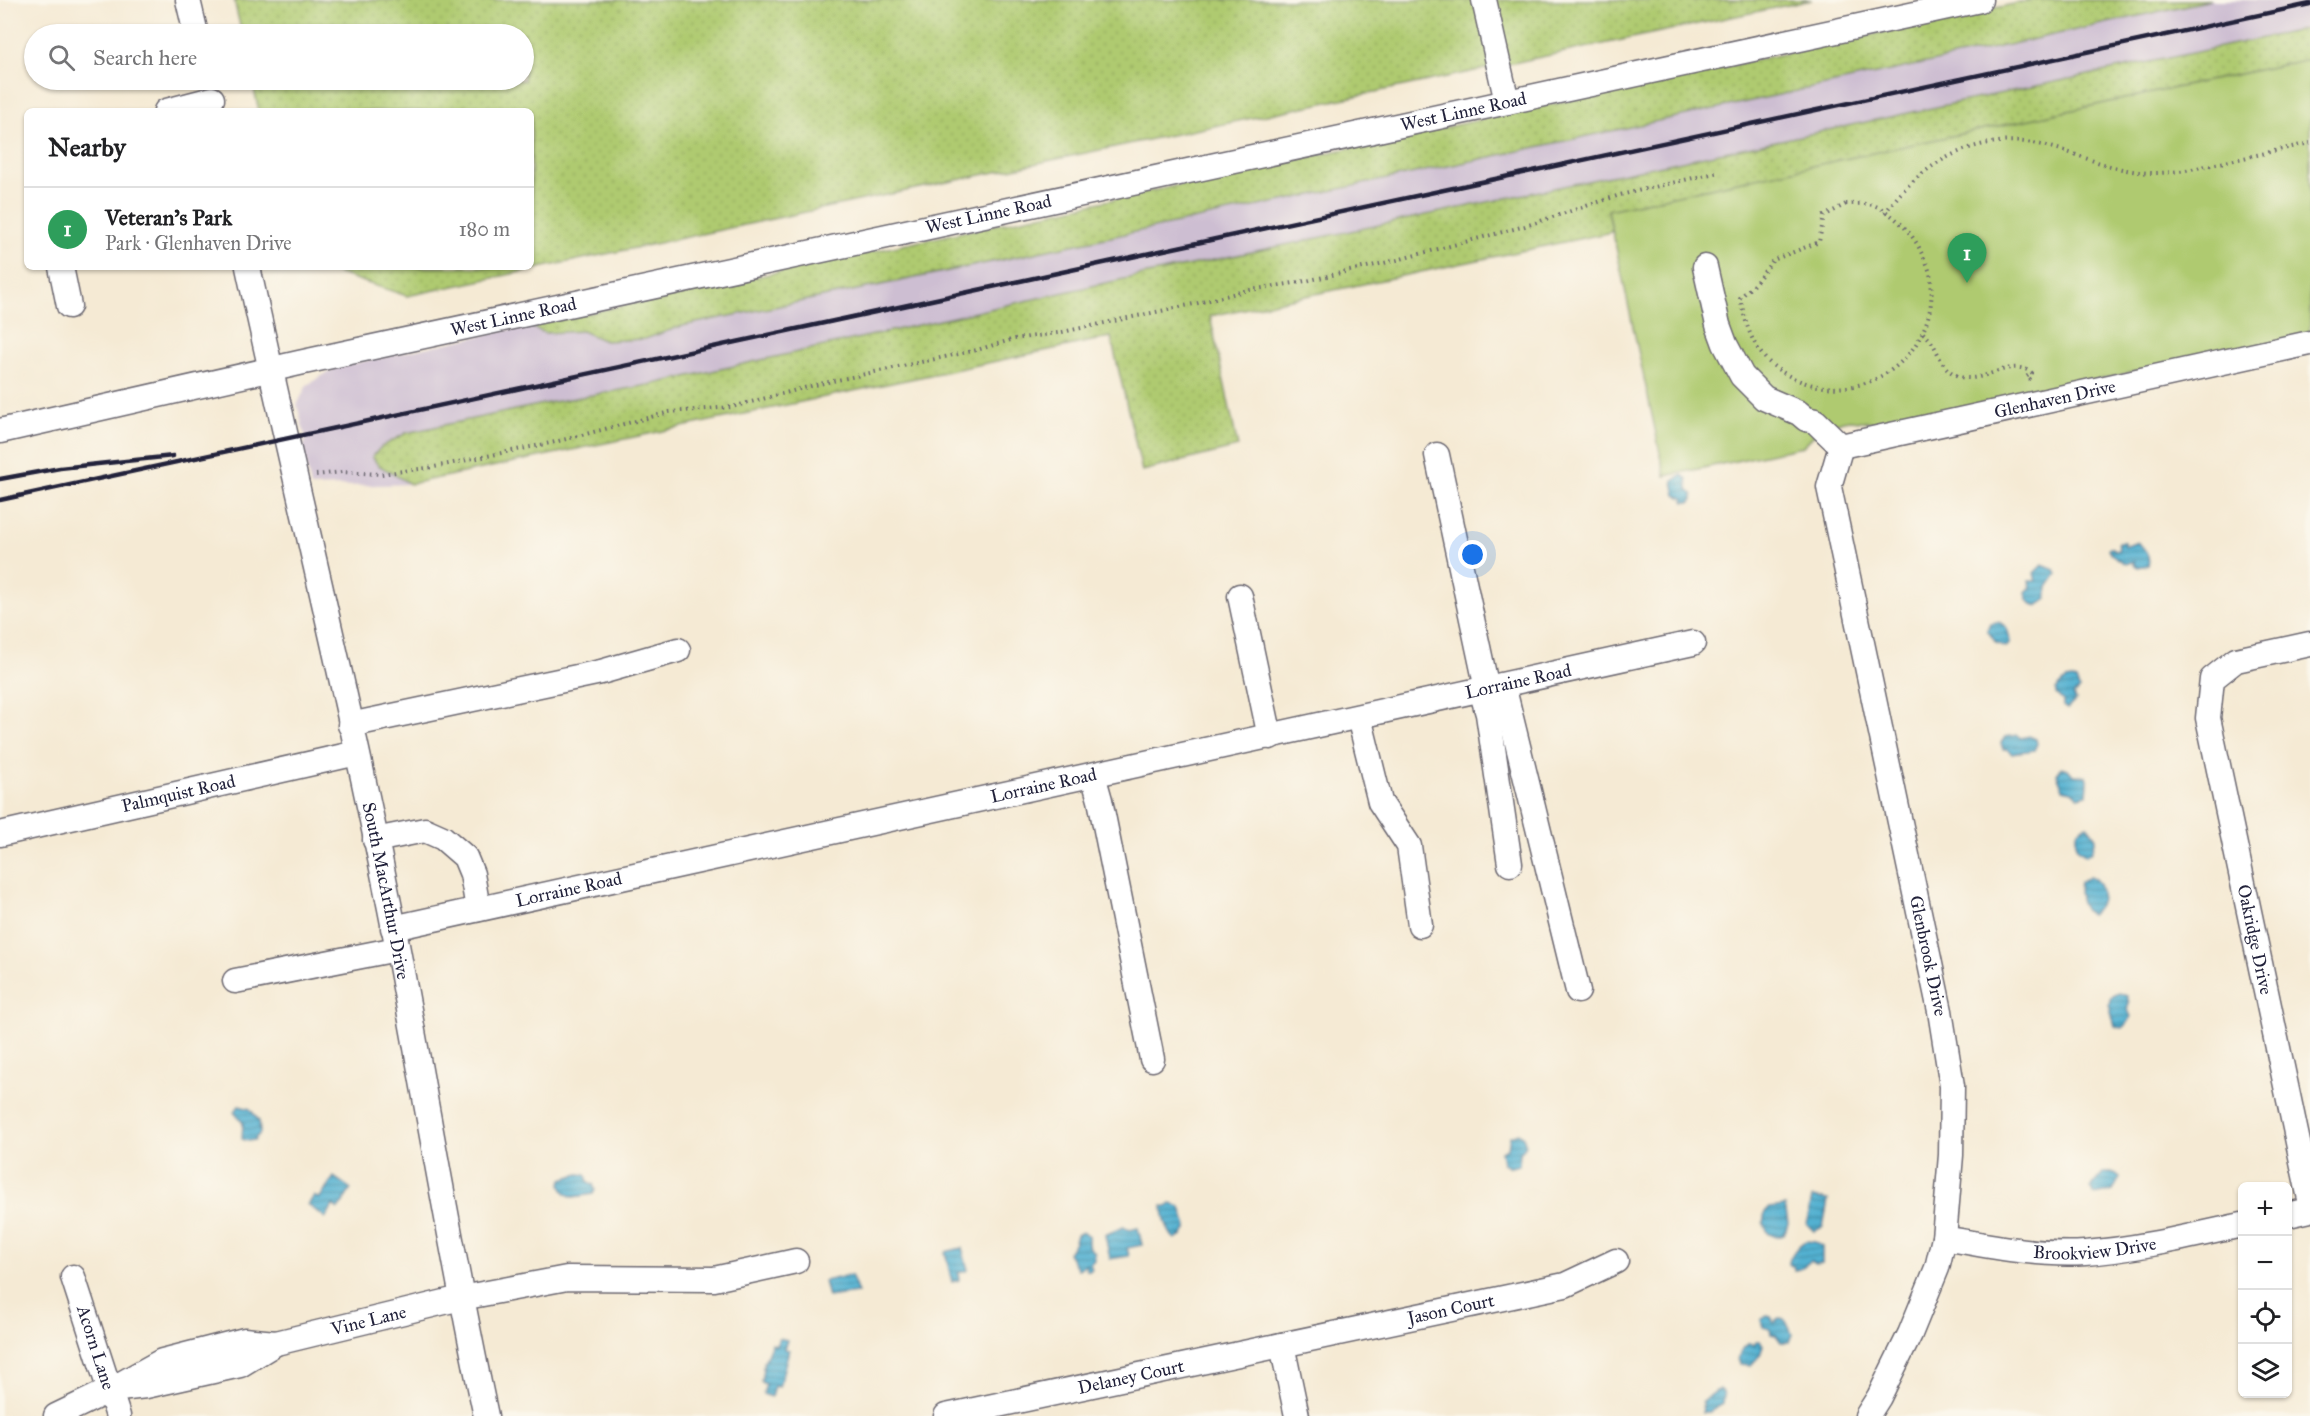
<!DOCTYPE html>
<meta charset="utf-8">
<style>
body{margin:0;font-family:"IM FELL Great Primer",serif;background:#f2f2f2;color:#202124}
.controls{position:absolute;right:18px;bottom:18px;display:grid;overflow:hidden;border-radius:9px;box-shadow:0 2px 4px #0004}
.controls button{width:54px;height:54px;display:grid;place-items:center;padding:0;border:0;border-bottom:2px solid #e0e0e0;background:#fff;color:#202124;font:30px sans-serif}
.you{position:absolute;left:1473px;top:555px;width:21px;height:21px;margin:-15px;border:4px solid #fff;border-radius:50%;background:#1a73e8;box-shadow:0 0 0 9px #1a73e833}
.badge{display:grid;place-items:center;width:39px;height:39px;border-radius:50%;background:#0f766e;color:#fff;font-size:20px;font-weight:700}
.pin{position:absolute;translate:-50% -50px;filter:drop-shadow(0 2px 3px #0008)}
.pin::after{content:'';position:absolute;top:32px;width:21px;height:18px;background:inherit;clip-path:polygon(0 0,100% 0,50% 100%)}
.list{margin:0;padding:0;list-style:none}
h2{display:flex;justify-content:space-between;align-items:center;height:78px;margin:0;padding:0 24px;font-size:26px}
h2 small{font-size:20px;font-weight:400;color:#757577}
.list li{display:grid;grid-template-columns:39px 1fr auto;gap:18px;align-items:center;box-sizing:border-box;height:84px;padding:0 24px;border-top:2px solid #e0e0e0}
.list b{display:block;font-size:22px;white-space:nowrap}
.list p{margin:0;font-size:20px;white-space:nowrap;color:#757577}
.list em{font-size:20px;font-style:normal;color:#757577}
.icon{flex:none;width:33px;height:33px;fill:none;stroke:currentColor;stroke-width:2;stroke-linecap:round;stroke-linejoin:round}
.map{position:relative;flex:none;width:2310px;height:1416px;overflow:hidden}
.search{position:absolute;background:#fff;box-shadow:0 2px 4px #0004;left:24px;top:24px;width:510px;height:66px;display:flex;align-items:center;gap:15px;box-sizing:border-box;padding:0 21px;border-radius:33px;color:#757577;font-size:22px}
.panel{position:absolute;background:#fff;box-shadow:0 2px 4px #0004;left:24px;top:108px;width:510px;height:162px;border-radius:9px}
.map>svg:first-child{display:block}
</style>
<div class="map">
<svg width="2310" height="1416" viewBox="0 0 2310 1416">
<defs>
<pattern id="grass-dots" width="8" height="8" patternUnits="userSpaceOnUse" patternTransform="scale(1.5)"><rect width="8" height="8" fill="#afca70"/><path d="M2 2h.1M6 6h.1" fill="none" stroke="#96ad62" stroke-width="1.8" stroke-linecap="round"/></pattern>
<pattern id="water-rules" width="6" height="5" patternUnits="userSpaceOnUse" patternTransform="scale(1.5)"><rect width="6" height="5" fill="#53b1d1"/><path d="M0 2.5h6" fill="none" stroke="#4490ab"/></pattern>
</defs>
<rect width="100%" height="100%" fill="#fbf7ec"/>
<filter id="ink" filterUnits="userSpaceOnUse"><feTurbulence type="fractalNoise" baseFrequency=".0167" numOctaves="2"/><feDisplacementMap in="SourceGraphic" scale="12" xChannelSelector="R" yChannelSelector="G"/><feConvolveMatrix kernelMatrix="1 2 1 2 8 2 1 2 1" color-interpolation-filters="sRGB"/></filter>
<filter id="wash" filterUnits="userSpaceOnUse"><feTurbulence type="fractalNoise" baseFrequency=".008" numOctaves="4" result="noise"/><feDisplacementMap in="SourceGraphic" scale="24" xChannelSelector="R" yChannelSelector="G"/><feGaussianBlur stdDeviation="1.35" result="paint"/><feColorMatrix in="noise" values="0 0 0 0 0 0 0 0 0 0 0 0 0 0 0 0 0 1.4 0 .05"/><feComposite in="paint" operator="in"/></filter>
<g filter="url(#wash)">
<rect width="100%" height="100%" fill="#f5ead4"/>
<path fill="#cdbed2" d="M2032,0H2310V59L1608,210L1612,232L410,484L311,487L303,447L306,439L297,405L307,385L337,367Z"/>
<path fill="url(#grass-dots)" stroke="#687656" stroke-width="1.5" d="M234,0H1812L407,296L318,267H531V111H259L252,80H524V34H242Z
M2032,0H2210C1702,114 1192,221 682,326L645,339L605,341L582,331L545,333L529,326Z
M2310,28V59L1608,210L1612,232L1210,316L1238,447L1142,471L1111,337L410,484L378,465L372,457L381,447L406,433L553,402L654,384L1110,282Z"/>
<path fill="#afca70" stroke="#687656" stroke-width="1.5" d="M2310,59V335L1887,424L1850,420L1843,421L1819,430L1802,447L1665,476L1608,210Z"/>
<path fill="url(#water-rules)" stroke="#3a6a86" stroke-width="1.5" d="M1682,475L1687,479L1688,490L1693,494V499L1691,502H1685L1683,498L1676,495L1673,481Z
M2118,542H2124L2125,547L2137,542C2144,547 2151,556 2148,565L2138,567L2134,565V561L2126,564L2111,554L2108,550L2110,547L2117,551L2119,548Z
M2042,565L2055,570L2057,574L2048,587L2047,599L2037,606C2030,605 2027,599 2026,592L2031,587L2029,581H2036L2034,573Z
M1998,622C2008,626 2009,633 2010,643L2006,647L1996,643L1987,630L1990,623Z
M2072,679L2076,680L2079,689L2073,695L2076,700L2067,709L2063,706V701L2056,694V690L2066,680Z
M2017,735L2021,738L2029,736L2036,739L2037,744L2034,750L2011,753L2008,749H2003L2001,743L2005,737Z
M2062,767L2068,769L2073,775L2086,776L2088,782L2087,795L2078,797L2072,791L2063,789L2057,774Z
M2087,825L2096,838L2092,851L2086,855L2076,847C2075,836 2076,829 2087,825Z
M2089,876C2106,881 2104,908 2090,915C2080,909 2078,893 2080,882Z
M2119,993L2127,996L2129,1003L2127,1008L2131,1017L2126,1026L2121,1028L2115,1026L2109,1004L2111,997Z
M239,1106L250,1109L259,1121L260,1133L254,1140L248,1141L242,1139L243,1123L234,1112Z
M1518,1133L1523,1137L1526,1145L1520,1153L1519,1165L1511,1167L1503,1163L1501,1151L1508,1148L1510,1136Z
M2104,1173H2115L2120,1177L2113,1191L2095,1195L2090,1188Z
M579,1174L586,1175L588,1182L593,1184L595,1190L593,1194L573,1197C565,1194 559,1188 562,1179Z
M334,1177L351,1189C346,1196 344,1202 338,1209L333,1205L326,1218L308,1205L314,1196L319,1199Z
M1812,1197L1828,1200L1823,1227L1814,1231L1807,1224Z
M1171,1204L1181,1207L1187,1227L1183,1235L1175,1239C1168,1234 1163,1215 1163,1206L1167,1207Z
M1785,1206L1788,1223L1784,1235L1777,1237L1769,1234L1763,1223L1765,1212L1769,1208Z
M1123,1227L1130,1230L1138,1228L1142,1245L1127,1248L1129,1256L1110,1259L1105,1235Z
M1082,1232L1088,1235V1246L1095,1253L1094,1260L1090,1264L1092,1269L1089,1271L1086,1269V1265L1078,1269L1068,1253L1074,1244L1077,1235Z
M1806,1241L1815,1242L1822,1247V1263L1816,1264L1811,1261L1799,1269L1794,1270V1267L1789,1264C1789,1256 1799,1244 1806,1241Z
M962,1248L968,1270L958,1273L959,1280L952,1282L945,1252Z
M851,1275L858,1293L828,1297L824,1281Z
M1767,1316L1771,1317L1774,1322L1780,1318L1785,1319L1792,1334L1789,1342H1781L1776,1335L1771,1334L1770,1329L1763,1327L1761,1320Z
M779,1338L787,1340L784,1349L789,1350L779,1387L774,1386L771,1397L763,1394L766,1384L761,1382L764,1362L772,1344L776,1346Z
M1757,1341H1760L1763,1346L1760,1355L1751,1365L1740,1364L1738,1359L1741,1351L1749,1343L1754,1345Z
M1719,1389L1724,1394L1723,1404L1709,1412H1703L1702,1402Z"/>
</g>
<g filter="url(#ink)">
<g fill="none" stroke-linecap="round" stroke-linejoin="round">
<g stroke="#6c6871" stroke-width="27">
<g id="minor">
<path d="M188,0L196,34"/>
<path d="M1484,0L1507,102"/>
<path d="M166,111L212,99"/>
<path d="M61,267L69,306"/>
<path id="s1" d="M248,267C296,488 351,707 394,929C425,1091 451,1254 486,1416"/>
<path d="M1705,267L1718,325L1725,344L1742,376L1764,398L1799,413L1806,419L1815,421L1841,446"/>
<path id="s2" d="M0,431L299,363L1980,0"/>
<path id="s3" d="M1841,446L1829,487L1940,1011L1952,1086L1951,1155L1944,1238L1937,1268L1910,1334L1879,1397L1867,1416"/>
<path id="s4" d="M1841,446L2310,343"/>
<path d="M1437,455L1487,689"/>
<path d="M1240,596L1270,737"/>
<path id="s5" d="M2310,644L2236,660L2212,679L2208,718L2310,1199"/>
<path d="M1503,685L1578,991"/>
<path d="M1481,690L1488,714L1510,864"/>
<path d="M1359,717L1380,802L1409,846L1420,925"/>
<path d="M350,725L601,672L678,650"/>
<path d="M1093,775L1100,800L1152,1059"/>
<path id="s6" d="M0,834L357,753"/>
<path d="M375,840L425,830L443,838L465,857L472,874L478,909"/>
<path id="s7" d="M393,928L1693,643"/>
<path d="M235,981L397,949"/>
<path d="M2288,1215L2310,1210"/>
<path id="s8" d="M1944,1238C1990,1246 2038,1256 2085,1253C2138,1249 2191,1236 2242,1225"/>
<path id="s9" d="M73,1277L118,1416"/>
<path d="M1282,1345L1297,1416"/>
<path id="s10" d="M110,1390L146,1386L240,1365L276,1343L461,1298L567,1278L714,1279L796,1261"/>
<path d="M56,1416L110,1390L162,1361L244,1340L276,1343"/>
<path id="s11" d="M946,1416L1565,1285L1616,1261"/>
</g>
</g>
<path stroke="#6c6871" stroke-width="4" stroke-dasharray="1.5 4.5" stroke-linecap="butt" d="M1846,204C1854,204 1865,203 1873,205C1891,211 1914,234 1921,252C1924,258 1928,266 1930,273C1943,346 1876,405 1806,383C1791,378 1774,369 1764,357C1749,339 1745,319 1740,298L1756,282L1773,260L1819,242L1824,216Z
M1885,213C1921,162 1979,130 2043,145C2081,154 2112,172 2153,173C2178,173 2201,167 2225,162C2253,156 2282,149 2310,143
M1923,333C1941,347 1936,366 1958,376C1982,386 2010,356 2032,373L2026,377L2034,381
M316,475L342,472L381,474L434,467L555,442L670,412L732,407L819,384L977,350L1014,339L1058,333L1198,303L1244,291L1306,281L1397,260L1525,226L1620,195L1719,172"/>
<use href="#minor" stroke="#fff" stroke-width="24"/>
<path stroke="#22223b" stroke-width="4.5" d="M0,479L60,468L173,456
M0,500L2310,4"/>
</g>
</g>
<g text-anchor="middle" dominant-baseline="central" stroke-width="5" stroke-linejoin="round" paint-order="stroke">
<g font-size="18" fill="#22223b" stroke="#fbf7ec">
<text stroke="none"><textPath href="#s2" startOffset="1498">West Linne Road</textPath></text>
<text stroke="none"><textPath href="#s2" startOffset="1012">West Linne Road</textPath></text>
<text stroke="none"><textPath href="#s2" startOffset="526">West Linne Road</textPath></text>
<text stroke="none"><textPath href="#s4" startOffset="219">Glenhaven Drive</textPath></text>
<text stroke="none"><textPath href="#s7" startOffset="1152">Lorraine Road</textPath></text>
<text stroke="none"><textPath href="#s7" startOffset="666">Lorraine Road</textPath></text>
<text stroke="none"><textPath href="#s6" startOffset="183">Palmquist Road</textPath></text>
<text stroke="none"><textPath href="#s7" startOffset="180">Lorraine Road</textPath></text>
<text stroke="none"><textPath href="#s1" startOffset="639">South MacArthur Drive</textPath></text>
<text stroke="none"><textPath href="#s5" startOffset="372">Oakridge Drive</textPath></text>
<text stroke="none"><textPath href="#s3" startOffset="522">Glenbrook Drive</textPath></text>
<text stroke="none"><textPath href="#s8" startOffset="152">Brookview Drive</textPath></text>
<text stroke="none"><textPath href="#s11" startOffset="516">Jason Court</textPath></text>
<text stroke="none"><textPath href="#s10" startOffset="270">Vine Lane</textPath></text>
<text stroke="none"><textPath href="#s9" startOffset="74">Acorn Lane</textPath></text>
<text stroke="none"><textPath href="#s11" startOffset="189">Delaney Court</textPath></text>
</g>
</g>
</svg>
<div class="controls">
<button>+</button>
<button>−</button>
<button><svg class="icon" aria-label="locate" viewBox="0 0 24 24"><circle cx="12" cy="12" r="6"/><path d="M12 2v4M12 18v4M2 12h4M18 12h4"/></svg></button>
<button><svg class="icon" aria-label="layers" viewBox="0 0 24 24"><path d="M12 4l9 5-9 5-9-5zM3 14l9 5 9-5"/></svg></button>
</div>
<div class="you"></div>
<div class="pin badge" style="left:1967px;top:283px;background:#2e9e5b">1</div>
<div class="search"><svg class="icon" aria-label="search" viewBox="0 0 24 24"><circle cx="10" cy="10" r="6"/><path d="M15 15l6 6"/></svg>Search here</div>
<section class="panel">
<h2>Nearby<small></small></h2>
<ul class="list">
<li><span class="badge" style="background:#2e9e5b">1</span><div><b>Veteran's Park</b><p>Park · Glenhaven Drive</p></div><em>180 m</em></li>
</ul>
</section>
</div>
